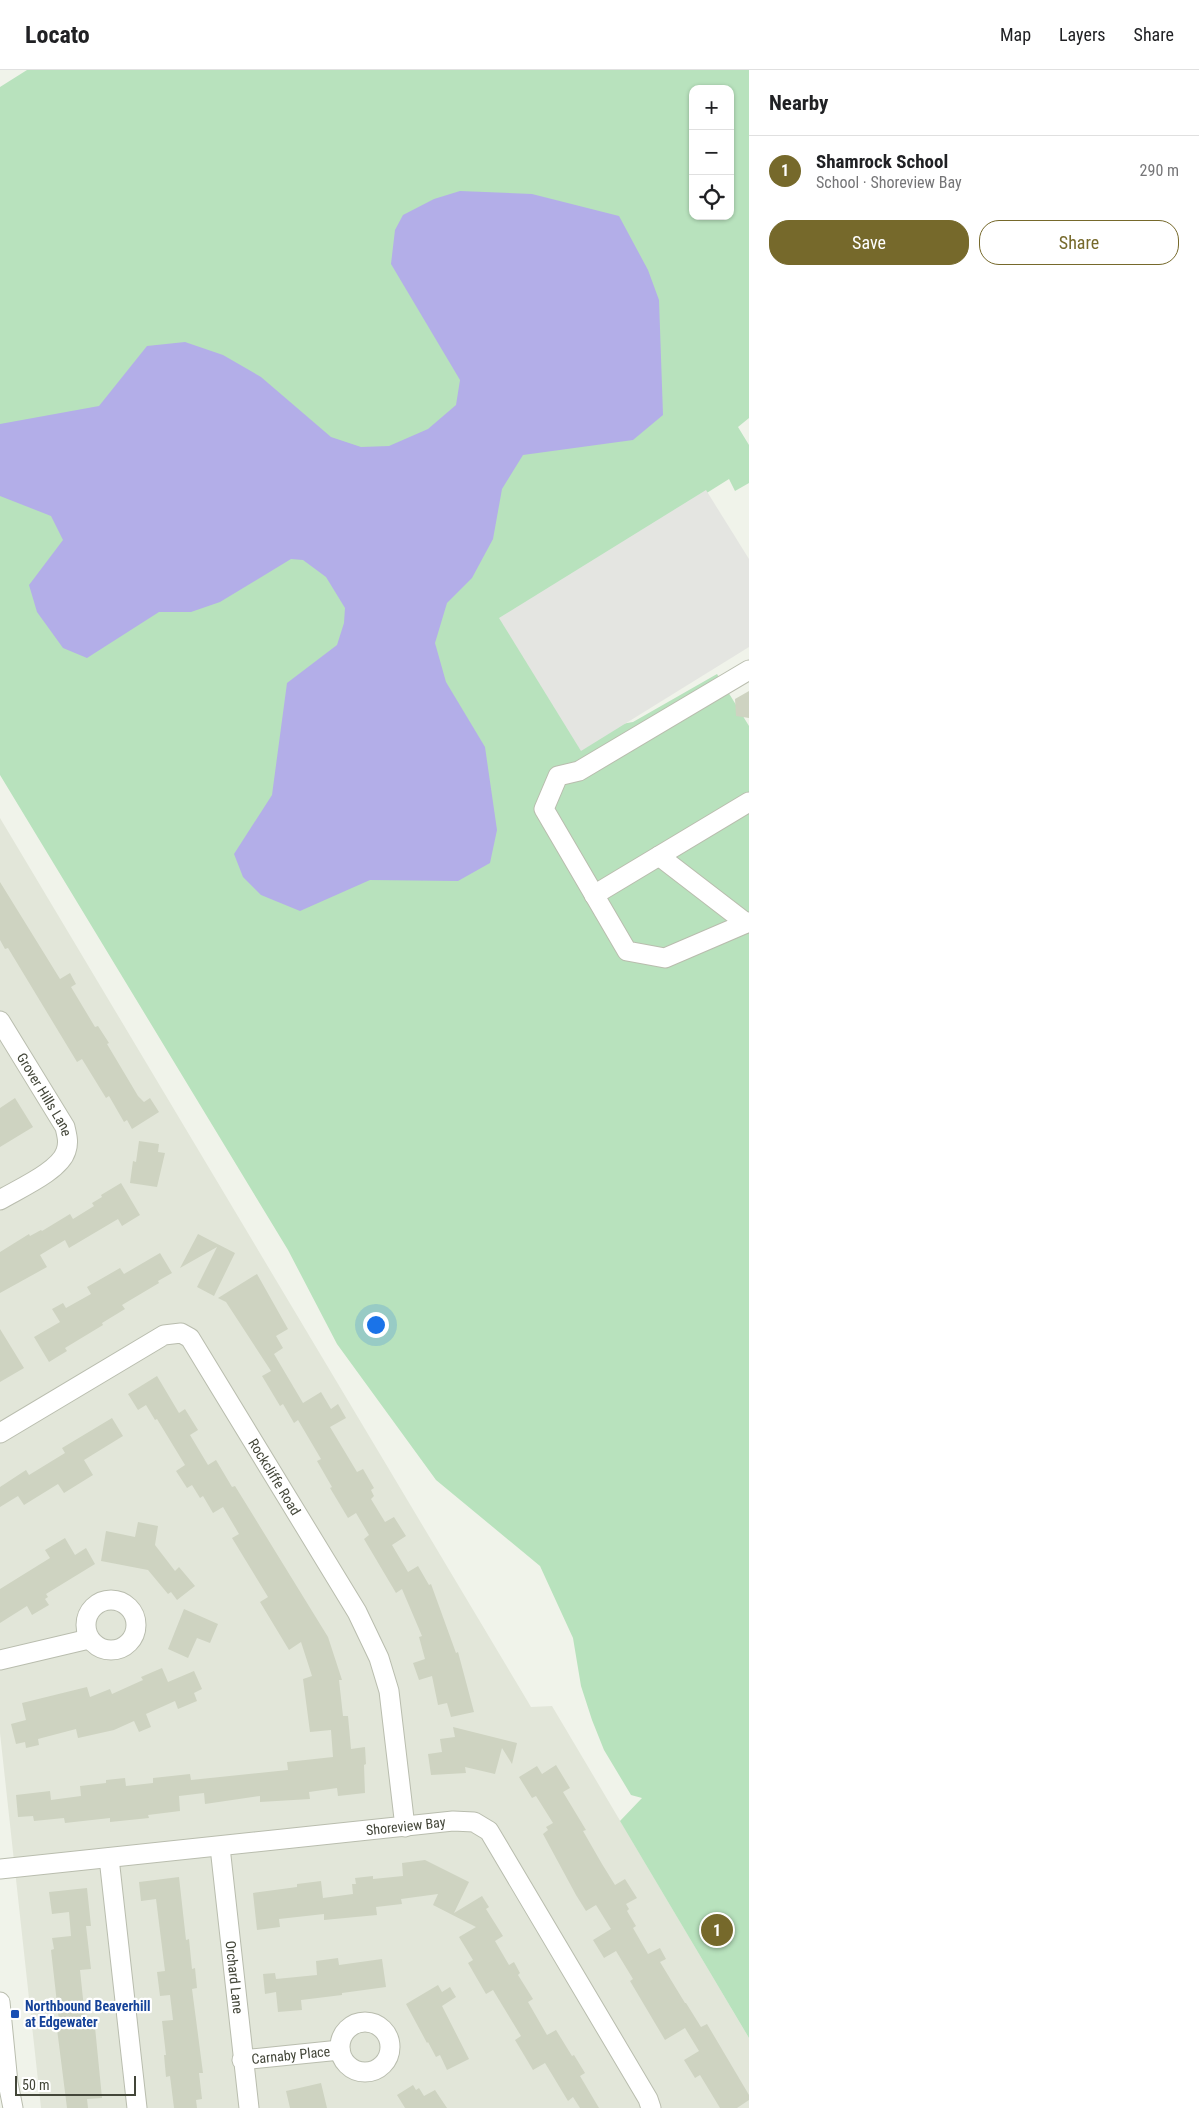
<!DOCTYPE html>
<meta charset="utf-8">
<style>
body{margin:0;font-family:"Roboto Condensed",sans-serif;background:#f6f6f6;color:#202124}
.controls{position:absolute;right:15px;top:15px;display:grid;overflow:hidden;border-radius:10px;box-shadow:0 1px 4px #0004}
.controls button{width:45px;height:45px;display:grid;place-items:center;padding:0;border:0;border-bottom:1px solid #e0e0e0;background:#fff;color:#202124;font:25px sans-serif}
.scale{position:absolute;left:15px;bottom:12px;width:121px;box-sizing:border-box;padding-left:5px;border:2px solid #434639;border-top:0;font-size:14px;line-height:18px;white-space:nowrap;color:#434639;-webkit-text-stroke:4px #fff;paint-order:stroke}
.you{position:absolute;left:375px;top:1254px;width:18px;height:18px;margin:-12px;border:4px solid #fff;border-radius:50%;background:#1a73e8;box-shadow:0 0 0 8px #1a73e833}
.badge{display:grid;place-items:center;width:32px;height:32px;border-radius:50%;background:#76692b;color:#fff;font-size:16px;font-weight:700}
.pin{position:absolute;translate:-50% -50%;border:2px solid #fff;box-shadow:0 1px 5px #0006}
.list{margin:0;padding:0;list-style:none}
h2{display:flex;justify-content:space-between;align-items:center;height:65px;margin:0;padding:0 20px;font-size:21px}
h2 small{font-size:16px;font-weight:400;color:#757577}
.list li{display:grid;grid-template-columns:32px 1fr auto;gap:15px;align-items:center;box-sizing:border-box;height:70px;padding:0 20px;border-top:1px solid #e0e0e0}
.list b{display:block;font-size:19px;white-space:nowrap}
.list p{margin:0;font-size:16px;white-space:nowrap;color:#757577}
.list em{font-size:16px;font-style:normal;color:#757577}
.actions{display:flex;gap:10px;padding:15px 20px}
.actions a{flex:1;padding:11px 0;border:1px solid #76692b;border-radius:20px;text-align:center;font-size:18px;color:#76692b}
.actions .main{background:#76692b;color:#fff}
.icon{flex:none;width:28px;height:28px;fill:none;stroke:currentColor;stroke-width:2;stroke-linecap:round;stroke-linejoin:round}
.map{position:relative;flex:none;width:749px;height:2038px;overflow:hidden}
header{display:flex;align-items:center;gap:30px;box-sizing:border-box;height:70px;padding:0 25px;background:#fff;border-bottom:1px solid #e0e0e0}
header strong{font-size:24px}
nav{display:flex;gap:28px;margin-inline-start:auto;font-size:18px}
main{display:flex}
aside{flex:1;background:#fff}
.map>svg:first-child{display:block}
</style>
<header>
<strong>Locato</strong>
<nav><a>Map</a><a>Layers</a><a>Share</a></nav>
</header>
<main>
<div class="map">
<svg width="749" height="2038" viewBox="0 0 749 2038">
<rect width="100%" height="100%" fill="#f0f3ea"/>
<path fill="#e2e6d9" d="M0,748L531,1637L552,1636L749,1968V2038H41L0,1663Z"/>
<path fill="#b8e2bd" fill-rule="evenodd" d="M27,0H749V348L738,357L749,375V413L735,421L729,409L549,522L616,655L633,652L717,604L749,656V1968L620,1751L642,1728L631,1725L604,1680L592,1650L581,1616L573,1568L540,1496L436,1410L337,1274L288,1180L0,705V17ZM693,19H730V146H693Z"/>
<path fill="#e4e5e1" d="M706,420L749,489V577L581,681L499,548Z"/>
<path fill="#b3aee8" d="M460,121L532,124L619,146L648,200L659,230L663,345L633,370L523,385L502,419L493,469L472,508L447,533L435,573L446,612L485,677L497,760L490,793L458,811L370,810L300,841L261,825L243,807L234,784L272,725L287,613L337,575L344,553L345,538L326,507L303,490L291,489L220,532L191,542H159L87,588L63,578L37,542L29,515L63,470L51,446L0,426V354L99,336L147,276L185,272L223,285L261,307L331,367L361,377L389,376L428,359L456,335L460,310L391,194L395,160L403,145L434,129Z"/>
<path fill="#ced3c1" d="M749,621V648L736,646L735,629Z
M0,812L60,909L70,903L76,914L71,917L95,957L98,956L109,973L107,974L138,1026L144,1032L150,1028L159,1042L132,1059L127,1050L124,1052L109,1026L106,1028L82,989L77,992L8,878L5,879L0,870Z
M15,1028L33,1057L0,1077V1038Z
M139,1071L159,1074L158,1082L165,1083L157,1117L130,1113L133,1091L136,1092Z
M121,1113L140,1145L122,1156L118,1149L69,1178L65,1170L40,1185L47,1197L0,1223V1182L29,1164L30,1166L41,1160L42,1161L70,1144L73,1149L94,1136L92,1133L102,1127L101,1125Z
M198,1164L235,1183L214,1226L197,1217L217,1177L180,1198Z
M160,1183L172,1203L158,1211L159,1213L122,1235L125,1239L102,1253L103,1255L65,1278L67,1281L49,1292L34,1267L60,1252L52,1239L63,1233L66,1238L91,1224L87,1217L120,1198L124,1204Z
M257,1204L288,1259L276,1266L283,1278L274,1284L303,1333L321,1322L331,1339L338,1334L346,1348L330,1357L357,1402L363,1399L374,1418L371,1420L374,1426L371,1429L385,1452L394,1447L406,1466L392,1475L408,1502L418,1496L429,1515L431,1514L456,1583L458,1582L474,1642L451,1647L447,1633L438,1635L432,1606L419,1610L413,1593L425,1589L419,1567L422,1566L402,1519L396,1523L364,1469L369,1465L356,1443L348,1448L330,1418L332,1417L317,1391L321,1389L298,1350L294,1353L283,1334L280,1336L262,1306L271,1301L226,1232L218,1228Z
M0,1259L24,1298L0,1312Z
M157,1306L179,1343L185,1339L198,1360L190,1365L208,1395L216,1390L232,1417L235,1416L328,1567L342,1610H339L343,1646H348L351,1679L365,1677L366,1694L364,1695L365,1723L338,1726L337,1718L309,1722L310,1729L260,1732V1726L205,1734L204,1723L179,1726L180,1741L148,1745L149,1748L110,1752V1748L65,1753L64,1748L34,1751L33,1746L18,1747L16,1725L50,1721L51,1730L81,1726L80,1716L106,1713V1710L125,1708L126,1716L153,1713V1708L190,1704L191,1710L288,1700L287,1692L333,1687L331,1660L310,1662L303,1609L312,1606L301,1572L289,1580L260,1532L268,1527L232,1468L239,1464L223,1437L213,1443L203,1426L200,1428L192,1415L187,1418L176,1401L185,1395L157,1349L155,1350L146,1335L138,1340L128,1324Z
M112,1348L123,1366L84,1390L93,1405L64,1423L58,1414L24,1435L18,1426L0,1437V1417L26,1400L29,1405L65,1383L62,1378Z
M138,1452L158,1456L155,1475L175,1501L179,1497L195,1516L177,1530L171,1522L168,1524L148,1500L101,1491L106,1461L135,1467Z
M65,1468L75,1485L86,1478L95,1494L46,1524L48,1527L45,1529L49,1535L32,1545L27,1536L0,1553V1519L50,1488L45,1480Z
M184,1539L218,1554L210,1573L197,1568L188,1588L168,1579Z
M162,1598L168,1612L194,1601L202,1619L194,1623L197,1631L178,1639L175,1631L146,1644L151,1657L139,1662L134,1651L114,1660L78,1668L76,1659L38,1669L39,1675L26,1678L25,1672L16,1674L11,1654L26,1650L22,1633L87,1617L90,1627L110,1619L112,1624L143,1610L141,1607Z
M453,1657L517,1673L512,1694L502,1678L495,1704L465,1697L466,1703L431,1705L428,1684L442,1682L440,1669L455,1667Z
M556,1695L570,1718L563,1722L586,1760L583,1761L602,1794L615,1815L625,1809L637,1828L626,1834L629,1839L627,1841L636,1856L633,1858L648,1884L660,1878L666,1889L660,1892L685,1933H686L701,1957L707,1954L749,2025V2030L737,2038H720L700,2005L695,2008L684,1990L699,1981L685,1958L665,1970L630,1911L633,1909L616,1881L604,1888L593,1870L611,1859L596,1835L586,1841L576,1825L543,1764L548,1760L546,1757L553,1753L536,1726L532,1728L519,1707L537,1696L542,1704Z
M425,1790L469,1812L454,1843L482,1826L489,1837L486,1839L503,1866L495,1871L509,1895L514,1892L520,1903L518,1905L533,1929L528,1932L547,1965L556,1960L572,1986L574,1985L585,2003L580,2006L599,2038H580L573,2027L568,2031L545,1993L533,2000L515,1970L521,1966L493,1920L486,1924L468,1893L473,1890L459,1867L476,1857L433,1835L438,1824L401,1829L402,1834L376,1837L377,1845L324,1850V1844L279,1849L280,1857L257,1860L253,1823L297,1817V1814L321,1811L323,1828L353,1824L352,1814H356L355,1808L373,1806V1809L403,1806L402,1793Z
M179,1807L186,1870L189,1869L192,1899L195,1898L197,1918L192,1919L203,2003H199L202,2029L196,2030L197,2038H174L170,2006L166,2007L164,1985H166L162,1951L173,1950L170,1925L160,1926L157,1902L165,1901L156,1829L141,1831L139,1812Z
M87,1818L91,1856H86L91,1899L80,1900L85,1948L94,1947L102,2028L87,2029L88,2038H67L56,1951H59L51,1880L54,1879L52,1868L71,1866L69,1842L52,1844L49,1822Z
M338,1888L339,1895L382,1889L386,1917L342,1923V1925L301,1930L302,1940L278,1942L276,1922L265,1924L263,1904L275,1903L276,1909L317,1905L316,1891Z
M438,1915L442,1922L450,1917L456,1927L442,1936L469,1989L447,2000L440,1985L436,1987L428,1972L427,1973L406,1934Z
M321,2013L327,2038H290L286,2021Z
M413,2015L416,2020L419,2018L424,2026L435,2020L447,2038H405L397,2025Z"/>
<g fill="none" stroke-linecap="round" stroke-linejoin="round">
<g stroke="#b9bdae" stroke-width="21">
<g id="minor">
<path d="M749,600L579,701L558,706L544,739L627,881L665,888L749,852"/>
<path d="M659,786L746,853"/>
<path d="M594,825L749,732"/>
<path id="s1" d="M0,951L65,1057C67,1066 69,1072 66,1081C60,1101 18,1119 0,1130"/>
<path id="s2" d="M0,1363L164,1265L181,1263L190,1268L357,1542L379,1588L389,1621L405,1757"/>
<circle cx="111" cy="1555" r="25"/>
<path d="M0,1590L89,1569"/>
<path id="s3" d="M220,1777L249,2038"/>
<path d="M109,1788L137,2038"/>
<path id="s4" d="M0,1799L453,1751L474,1752L489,1761L648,2029L651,2038"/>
<path d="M0,1932L8,2013L13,2038"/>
<circle cx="365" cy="1977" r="25"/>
<path id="s5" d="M242,1990L340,1980"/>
</g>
</g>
<use href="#minor" stroke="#fff" stroke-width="19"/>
</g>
<rect fill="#1a4fb4" stroke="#fff" stroke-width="2" x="10" y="1939" width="10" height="10" rx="2.5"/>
<g text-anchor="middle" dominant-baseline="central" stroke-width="4.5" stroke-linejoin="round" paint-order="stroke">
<g font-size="14" fill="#434639" stroke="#fff">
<text stroke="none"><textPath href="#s1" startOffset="86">Grover Hills Lane</textPath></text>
<text stroke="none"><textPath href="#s2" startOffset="381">Rockcliffe Road</textPath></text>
<text stroke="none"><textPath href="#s4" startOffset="408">Shoreview Bay</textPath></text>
<text stroke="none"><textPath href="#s3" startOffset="131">Orchard Lane</textPath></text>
<text stroke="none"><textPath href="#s5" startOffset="49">Carnaby Place</textPath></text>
</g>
<g font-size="14" font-weight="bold" fill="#164399" stroke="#fff" text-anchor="start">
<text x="25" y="1936">Northbound Beaverhill<tspan x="25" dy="16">at Edgewater</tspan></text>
</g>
</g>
</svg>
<div class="controls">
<button>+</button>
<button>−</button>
<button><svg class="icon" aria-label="locate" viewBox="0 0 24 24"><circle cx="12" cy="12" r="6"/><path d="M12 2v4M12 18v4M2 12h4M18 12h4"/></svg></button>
</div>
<div class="scale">50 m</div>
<div class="you"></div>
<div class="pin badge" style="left:717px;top:1860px">1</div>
</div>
<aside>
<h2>Nearby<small></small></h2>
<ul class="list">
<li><span class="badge">1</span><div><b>Shamrock School</b><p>School · Shoreview Bay</p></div><em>290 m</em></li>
</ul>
<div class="actions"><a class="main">Save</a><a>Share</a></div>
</aside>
</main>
